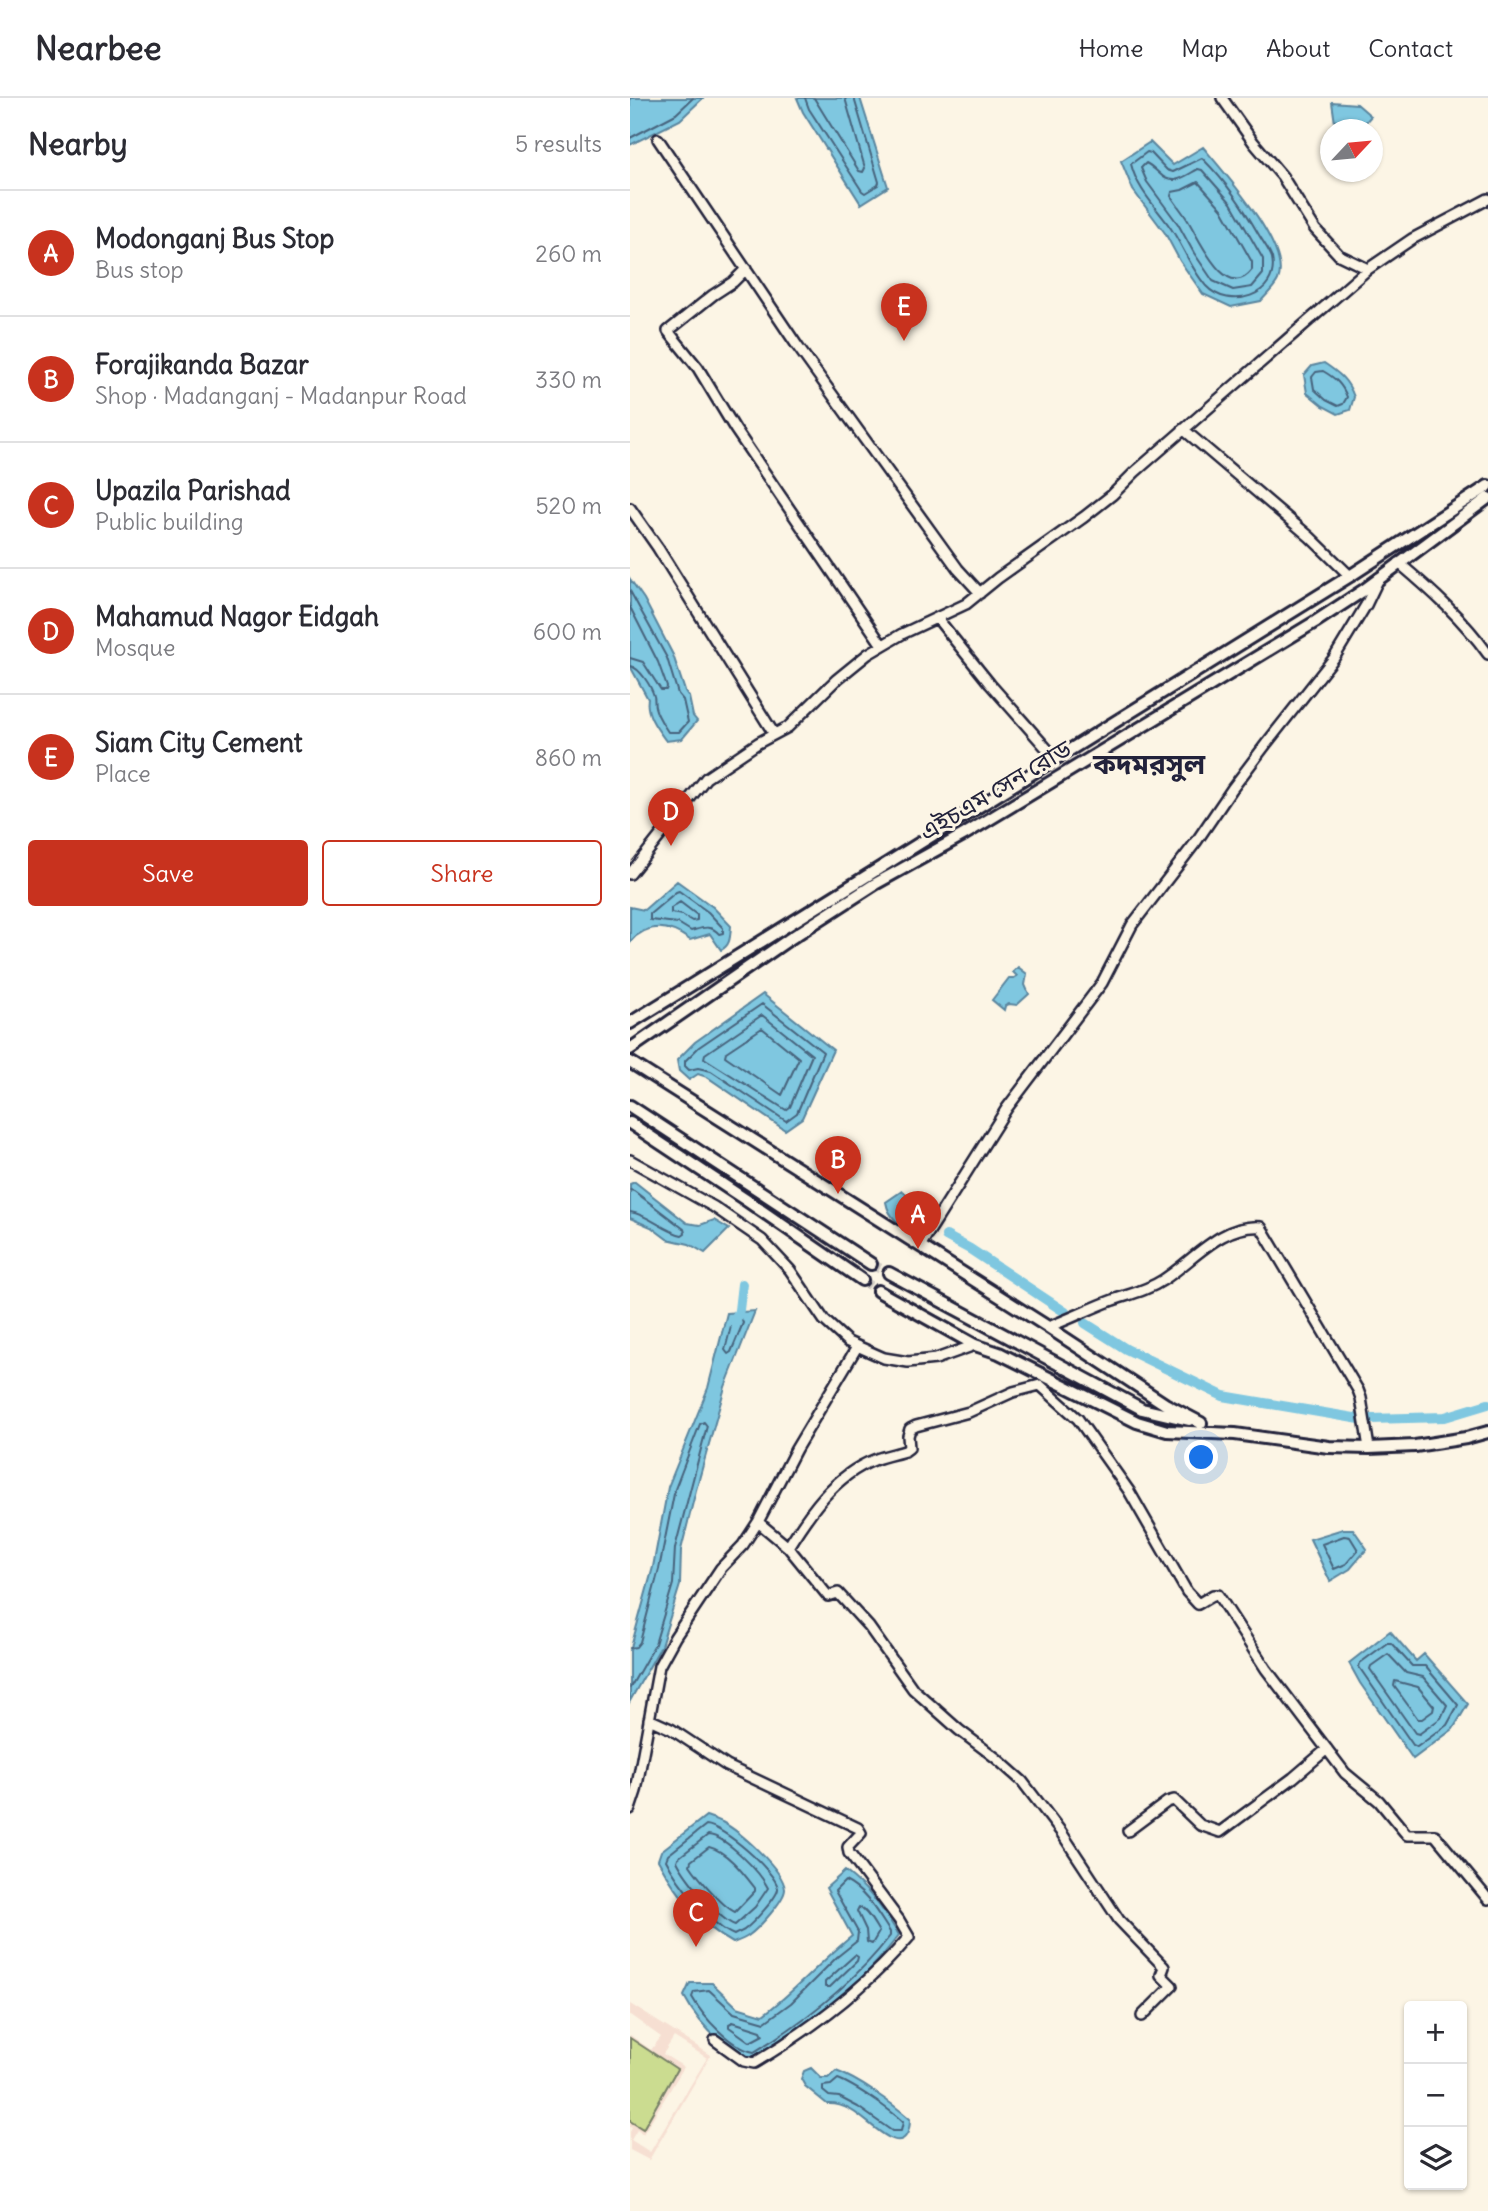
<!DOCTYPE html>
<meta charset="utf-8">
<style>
body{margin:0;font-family:Delius,"Noto Sans Bengali",sans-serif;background:#f2f2f3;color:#2b2b33}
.controls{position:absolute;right:21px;bottom:21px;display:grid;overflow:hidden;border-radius:7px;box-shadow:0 2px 5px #0004}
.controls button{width:63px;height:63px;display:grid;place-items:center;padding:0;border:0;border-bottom:2px solid #e1e1e2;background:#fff;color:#2b2b33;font:35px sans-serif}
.compass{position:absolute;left:690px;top:21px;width:63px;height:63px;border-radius:50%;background:#fff;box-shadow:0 2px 5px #0004;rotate:64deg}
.you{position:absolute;left:572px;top:1360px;width:24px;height:24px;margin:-18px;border:5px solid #fff;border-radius:50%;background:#1a73e8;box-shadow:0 0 0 10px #1a73e833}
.badge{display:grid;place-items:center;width:46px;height:46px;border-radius:50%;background:#c8321e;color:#fff;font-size:23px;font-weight:700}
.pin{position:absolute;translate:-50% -58px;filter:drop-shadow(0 2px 4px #0008)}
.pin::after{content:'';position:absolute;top:37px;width:24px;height:21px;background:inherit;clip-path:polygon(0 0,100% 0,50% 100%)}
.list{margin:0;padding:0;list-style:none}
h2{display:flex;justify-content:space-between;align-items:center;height:91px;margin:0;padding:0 28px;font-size:30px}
h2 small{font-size:23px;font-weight:400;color:#7c7c81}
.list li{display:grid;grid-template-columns:46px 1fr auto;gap:21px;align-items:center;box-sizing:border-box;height:126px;padding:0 28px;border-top:2px solid #e1e1e2}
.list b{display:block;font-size:26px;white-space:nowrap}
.list p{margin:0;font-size:23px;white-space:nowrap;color:#7c7c81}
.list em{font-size:23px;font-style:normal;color:#7c7c81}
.actions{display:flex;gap:14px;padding:21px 28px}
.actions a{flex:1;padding:16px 0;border:2px solid #c8321e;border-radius:7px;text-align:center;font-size:24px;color:#c8321e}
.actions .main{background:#c8321e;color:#fff}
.icon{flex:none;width:38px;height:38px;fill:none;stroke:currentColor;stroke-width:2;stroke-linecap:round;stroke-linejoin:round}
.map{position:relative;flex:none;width:858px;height:2113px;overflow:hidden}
header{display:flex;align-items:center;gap:42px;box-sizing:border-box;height:98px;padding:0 35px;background:#fff;border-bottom:2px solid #e1e1e2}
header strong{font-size:33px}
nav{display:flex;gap:38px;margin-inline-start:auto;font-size:24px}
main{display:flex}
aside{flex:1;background:#fff}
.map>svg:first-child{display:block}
</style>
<header>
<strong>Nearbee</strong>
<nav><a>Home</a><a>Map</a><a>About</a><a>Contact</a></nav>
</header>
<main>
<aside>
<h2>Nearby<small>5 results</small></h2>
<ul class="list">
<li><span class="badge">A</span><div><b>Modonganj Bus Stop</b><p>Bus stop</p></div><em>260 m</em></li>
<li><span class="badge">B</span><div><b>Forajikanda Bazar</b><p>Shop · Madanganj - Madanpur Road</p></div><em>330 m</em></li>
<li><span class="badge">C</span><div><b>Upazila Parishad</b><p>Public building</p></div><em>520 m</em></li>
<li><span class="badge">D</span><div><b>Mahamud Nagor Eidgah</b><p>Mosque</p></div><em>600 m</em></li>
<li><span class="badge">E</span><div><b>Siam City Cement</b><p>Place</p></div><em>860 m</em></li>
</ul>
<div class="actions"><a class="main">Save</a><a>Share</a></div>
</aside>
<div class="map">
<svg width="858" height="2113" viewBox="0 0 858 2113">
<rect width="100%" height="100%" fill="#fcf5e5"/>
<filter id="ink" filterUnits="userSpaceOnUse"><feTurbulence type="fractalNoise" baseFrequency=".0143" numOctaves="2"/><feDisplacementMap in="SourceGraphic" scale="14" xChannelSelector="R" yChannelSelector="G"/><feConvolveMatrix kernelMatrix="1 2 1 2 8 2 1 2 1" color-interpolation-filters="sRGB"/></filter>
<g filter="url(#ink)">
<path fill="#f6dfd2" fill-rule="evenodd" d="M0,1906L81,1957L19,2062L0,2052V2034L2,2030L0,2029V2023L12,2030L47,1971L0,1940V1937L21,1952L31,1939L0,1917ZM44,1939L77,1960L20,2054L1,2042L7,2032L13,2036L54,1969L33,1956Z"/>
<path fill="#cbdc90" stroke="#767f66" stroke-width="2" d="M0,1940L47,1971L13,2031L0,2023Z"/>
<path fill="#7fc7e0" stroke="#5a859e" stroke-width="2" d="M0,0H73L50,22L0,47Z
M167,0H230L258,89L231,106L173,14Z
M702,4L727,6L741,18L730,31L714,30L705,25Z
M520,44L543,67L573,49C593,73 662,150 648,182C645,189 636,197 631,203L601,209L573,196L550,163L535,135L503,92L491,63Z
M694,265C709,275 718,282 724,299L720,312L708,316L693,308L677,295L674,277L682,268Z
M0,481L14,501L43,557L55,593L59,599L63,618L67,623L52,641L36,643C28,632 15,616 18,601L0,568Z
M47,783L83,809L101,828C100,838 101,847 91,852L80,836L60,842C39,827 18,824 0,844V809L14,812Z
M388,869L397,876L395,887L399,896L387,907L379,906L375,908L374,912L362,902L379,880H384L387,878L383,874Z
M133,896L203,952L172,1020L155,1032L77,979L68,976L59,982L49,973L47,962L65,944Z
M5,1084L57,1125L70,1127L84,1122L99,1131L75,1155L59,1146L37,1141L21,1129L0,1120V1086Z
M272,1093L298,1115L296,1121L285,1135C271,1127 259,1121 256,1104Z
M125,1213L95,1289L66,1392L51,1452L50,1487L31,1548L0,1603V1553L23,1469L38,1389L78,1290L97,1215Z
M713,1431H723L737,1451L720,1471L700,1483L680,1441Z
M760,1533L786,1563L794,1556L838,1606L823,1631L783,1661L730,1585L719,1565Z
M76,1718C81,1720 87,1721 92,1724C109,1733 153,1771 155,1791C155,1802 128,1831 118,1838C114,1841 108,1843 103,1845C71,1828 45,1793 28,1762L31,1753Z
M215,1773C240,1792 253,1811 269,1837C228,1891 180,1928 123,1963C92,1949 69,1927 54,1898L60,1885H82L107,1909L133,1917C165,1893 191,1863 222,1838L196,1790Z
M181,1970L191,1980H198L206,1973C228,1981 262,2005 280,2021C280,2034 275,2049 258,2039C238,2028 222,2004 197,2006L175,1988L171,1981L174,1973Z"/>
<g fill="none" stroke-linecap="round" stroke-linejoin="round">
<path stroke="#47647d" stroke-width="2" d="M175,0L179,11L232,93L235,95L248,87L249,84L224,0
M184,0L229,73L233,74L235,70L215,0
M0,40L46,16L63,0
M517,54L521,55L537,72L543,74L572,60C597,85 612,107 629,137C633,144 640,153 642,160C650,198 599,213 576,188C561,171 553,148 540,129C525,108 507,91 501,66Z
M516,65C522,68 525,72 530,76C543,89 555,78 568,71L572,72L601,105L633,161V176L622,189L603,192L583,183L564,155L548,126L517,84L511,70Z
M568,84L592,111L622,164V172C596,206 568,138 557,121C552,113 546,106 541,98L542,94L552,92Z
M693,273C705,280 712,286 717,299L713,306L708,308L696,302L684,291L682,279L686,274Z
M0,493L37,560L48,596L53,602L58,624L49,634H38C33,626 27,618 25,609C24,605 25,601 24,598C21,588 10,570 0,568
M0,509L28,564L37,589L36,592H31L13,564L0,560
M49,793L78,814L93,830V835L89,836C81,826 72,830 61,833L48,825L20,822V816L46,794Z
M50,804L67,817V822L62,823L52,817L41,815V810Z
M132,906L193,954L167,1015L156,1023L81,973L68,970L59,972L55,968V963L69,949Z
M132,917L182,957L160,1009L156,1012L74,960L75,956Z
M132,930L169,960L152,997L95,958L96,954Z
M0,1092L4,1093L54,1131L55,1135L52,1137C33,1133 20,1117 0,1114
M105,1221H111L113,1225L101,1254L98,1256L95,1252L102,1224Z
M714,1438L720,1439L728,1452L716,1466L704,1471L692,1446Z
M757,1545H761L782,1568H795L828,1607L817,1627L787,1649L783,1647L729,1569L730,1565Z
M0,1550L6,1549L10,1544L29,1471L45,1391L70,1326L74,1324L77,1328L45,1450L43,1486L25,1546L0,1590
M758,1556L776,1575L793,1579L817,1607L811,1620L789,1636L785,1635L740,1571L741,1568Z
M765,1583L788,1589L804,1608L803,1613L792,1621H788L764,1588Z
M76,1727C93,1728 145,1773 148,1790C149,1798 121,1827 114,1832C113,1833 105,1836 104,1837C81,1828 47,1784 36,1762L38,1757Z
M78,1737C96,1738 130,1774 138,1790L125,1809L105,1827C89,1822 55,1779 47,1763L48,1760Z
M79,1749C97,1753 114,1776 125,1790V1793L105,1814C93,1809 68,1779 60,1767L61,1763Z
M215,1783C236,1793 248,1816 260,1834V1838C223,1886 175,1923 124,1954C101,1950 73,1919 62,1899L64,1894L79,1892L104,1915L135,1924L161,1905L207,1859L227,1843L228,1834L205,1793Z
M229,1809C238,1813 244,1826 249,1834L242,1846L237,1844L236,1832L227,1813Z
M225,1857L228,1859L227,1863L200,1889H195V1884Z
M103,1924L131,1933L133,1937L120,1944L99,1929V1926Z
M208,1981C224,1987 261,2012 273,2024L271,2033H262L228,2009L209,1999L199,1998L193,1993V1988L201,1987Z"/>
<path stroke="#7fc7e0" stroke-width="10" d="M316,1138L340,1151L435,1214
M455,1225L496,1251L593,1298L730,1321
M105,1226L109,1212L112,1186
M740,1321L815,1319L858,1306"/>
<path stroke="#d0cbc3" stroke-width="10" stroke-dasharray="10 5" stroke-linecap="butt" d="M241,1166L259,1175
M232,1182L248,1193"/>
<g stroke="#22223b" stroke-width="14">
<path id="minor" d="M592,0L624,45L652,78L685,131L709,157L738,171
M28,41L168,249L328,471L350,495
M116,171L103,184L83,197L38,233L68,270L105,331L252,547
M553,331L680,439L720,478
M0,410L28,450L144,636
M769,465C802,493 833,521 858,556
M307,520L360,586L426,661
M0,776L76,680L128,645L158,629L206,582L238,556L272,536L336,506L368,480L454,419L482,397L505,374L738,171L782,141L858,101
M0,1062L84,1109L132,1142L160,1172L194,1222L218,1244L254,1260L278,1264L306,1261L345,1247
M290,1148L377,1010L472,885L502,827L566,744L602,691L636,646L704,560L736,507L749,480
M418,1229C440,1221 461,1210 483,1202C501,1196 518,1192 533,1182C564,1162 591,1126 631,1129L728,1292L731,1300L739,1350
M128,1424L158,1449L198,1498L208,1495L239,1529L283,1591L329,1632L366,1660L392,1683L431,1734L489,1822L534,1869L531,1877L542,1888L512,1918
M158,1449C179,1415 205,1377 244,1362C254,1358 265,1356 275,1353L279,1350L278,1338L280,1331L286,1328L339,1314L383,1294L410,1287L448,1321L499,1393L557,1494L568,1506L583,1497H588L636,1571L715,1675L749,1703L777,1737H805L858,1801
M19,1621L41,1631L97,1668L228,1730L231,1735L218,1749L219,1755L269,1822L279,1839C236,1890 181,1931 124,1965L114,1963L85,1942
M0,1711L6,1693L29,1568L45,1539L91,1470L113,1447L128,1424L166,1351L227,1249
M498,1733L537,1704L544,1702L570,1727L590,1734L663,1680L697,1651"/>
</g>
<g stroke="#22223b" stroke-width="16">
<path id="major" d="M0,925L720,478L858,388
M0,951L158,842L245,786L335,736L685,524L734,492L858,400
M0,964L418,1229L535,1306L571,1325
M0,1008L241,1166
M0,1025L116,1102L232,1182
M259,1175L512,1311L559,1322
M248,1193L345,1247L369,1255L507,1324L537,1333L605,1336L699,1349L739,1350L785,1348L836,1340L858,1334"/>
</g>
<use href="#minor" stroke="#fcf5e5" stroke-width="9"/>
<use href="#major" stroke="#fcf5e5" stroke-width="10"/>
</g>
</g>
<g text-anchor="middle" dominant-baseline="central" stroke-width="6" stroke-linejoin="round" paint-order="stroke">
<g font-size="24" fill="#22223b" stroke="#fcf5e5">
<text transform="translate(365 692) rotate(-31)">এইচএম সেন রোড</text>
</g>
<g font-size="28" font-weight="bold" fill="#22223b" stroke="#fcf5e5">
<text x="519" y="666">কদমরসুল</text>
</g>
</g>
</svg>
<div class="controls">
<button>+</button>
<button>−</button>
<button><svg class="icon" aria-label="layers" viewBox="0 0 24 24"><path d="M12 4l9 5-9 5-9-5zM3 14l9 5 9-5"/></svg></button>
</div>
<svg class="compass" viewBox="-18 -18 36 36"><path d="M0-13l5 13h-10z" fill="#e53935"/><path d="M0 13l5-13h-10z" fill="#7c7c81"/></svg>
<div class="you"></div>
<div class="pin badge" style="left:288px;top:1151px">A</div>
<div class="pin badge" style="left:208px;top:1096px">B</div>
<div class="pin badge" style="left:66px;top:1849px">C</div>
<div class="pin badge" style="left:41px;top:748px">D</div>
<div class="pin badge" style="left:274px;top:243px">E</div>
</div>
</main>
